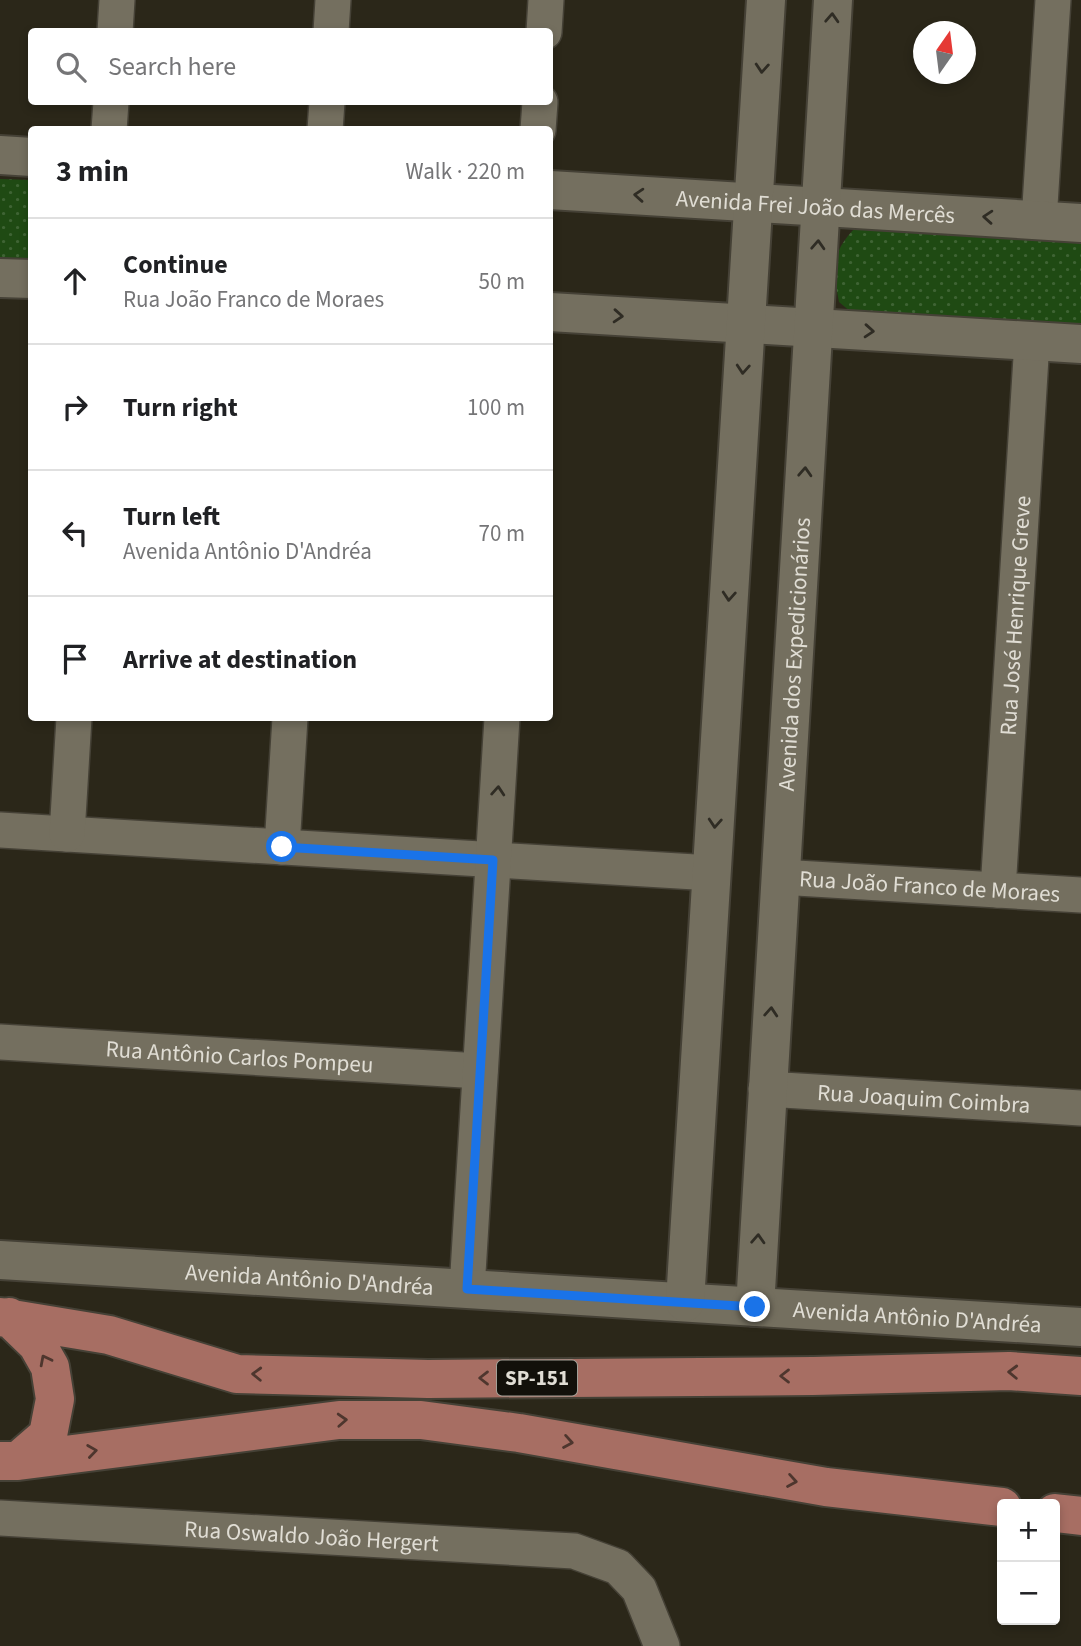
<!DOCTYPE html>
<meta charset="utf-8">
<style>
body{margin:0;font-family:"Source Sans 3",sans-serif;background:#f2f2f2;color:#202124}
.controls{position:absolute;right:21px;bottom:21px;display:grid;overflow:hidden;border-radius:7px;box-shadow:0 4px 10px #0003}
.controls button{width:63px;height:63px;display:grid;place-items:center;padding:0;border:0;border-bottom:2px solid #e0e0e0;background:#fff;color:#202124;font:35px sans-serif}
.compass{position:absolute;left:913px;top:21px;width:63px;height:63px;border-radius:50%;background:#fff;box-shadow:0 4px 10px #0003;rotate:14deg}
.stop{position:absolute;width:21px;height:21px;margin:-16px;border:5px solid #1a73e8;border-radius:50%;background:#fff}
.stop.end{background:#1a73e8;border-color:#fff;box-shadow:0 2px 7px #0008}
.list{margin:0;padding:0;list-style:none}
h2{display:flex;justify-content:space-between;align-items:center;height:91px;margin:0;padding:0 28px;font-size:30px}
h2 small{font-size:23px;font-weight:400;color:#757577}
.list li{display:grid;grid-template-columns:46px 1fr auto;gap:21px;align-items:center;box-sizing:border-box;height:126px;padding:0 28px;border-top:2px solid #e0e0e0}
.list b{display:block;font-size:26px;white-space:nowrap}
.list p{margin:0;font-size:23px;white-space:nowrap;color:#757577}
.list em{font-size:23px;font-style:normal;color:#757577}
.icon{flex:none;width:38px;height:38px;fill:none;stroke:currentColor;stroke-width:2;stroke-linecap:round;stroke-linejoin:round}
.map{position:relative;flex:none;width:1081px;height:1646px;overflow:hidden}
.search{position:absolute;background:#fff;box-shadow:0 4px 10px #0003;left:28px;top:28px;width:525px;height:77px;display:flex;align-items:center;gap:18px;box-sizing:border-box;padding:0 24px;border-radius:7px;color:#757577;font-size:26px}
.panel{position:absolute;background:#fff;box-shadow:0 4px 10px #0003;left:28px;top:126px;width:525px;height:595px;border-radius:7px}
.map>svg:first-child{display:block}
</style>
<div class="map">
<svg width="1081" height="1646" viewBox="0 0 1081 1646">
<defs>
<pattern id="park-dots" width="8" height="8" patternUnits="userSpaceOnUse" patternTransform="scale(1.75)"><rect width="8" height="8" fill="#1f4a13"/><path d="M2 2h.1M6 6h.1" fill="none" stroke="#3f6434" stroke-width="1.8" stroke-linecap="round"/></pattern>
</defs>
<rect width="100%" height="100%" fill="#2b2719"/>
<path fill="url(#park-dots)" d="M0,179L31,180V260L0,258Z
M855,228L1081,243V330L857,317L839,302C833,269 830,254 855,228Z"/>
<g fill="none" stroke-linecap="round" stroke-linejoin="round">
<g stroke="#454136" stroke-width="38">
<g id="street">
<path d="M115,32L117,0"/>
<path d="M331,32L333,0"/>
<path d="M544,32L546,0"/>
<path d="M109,130L111,102"/>
<path d="M325,130L327,102"/>
<path d="M538,130L540,102"/>
<path d="M1039,221L1053,0"/>
<path d="M0,830L712,873"/>
<path d="M67,834L74,718"/>
<path d="M282,847L290,718"/>
<path id="s1" d="M780,877L1081,895"/>
<path id="s2" d="M998,890L1032,341"/>
<path id="s3" d="M0,1042L480,1071"/>
<path id="s4" d="M766,1089L1081,1108"/>
<path d="M467,1289L502,718"/>
<path id="s5" d="M0,1518L574,1551L618,1567L639,1589L662,1646"/>
</g>
</g>
<g stroke="#454136" stroke-width="42">
<g id="secondary">
<path d="M0,155L32,157"/>
<path id="s6" d="M550,190L1081,223"/>
<path d="M0,278L32,279"/>
<path d="M550,312L1081,344"/>
<path id="s7" d="M0,1260L1081,1327"/>
<path d="M685,1302L766,0"/>
<path id="s8" d="M755,1307L833,0"/>
</g>
</g>
<g stroke="#454136" stroke-width="42">
<path id="primary" d="M0,1317L109,1335L237,1374L428,1379L813,1376L1009,1371L1081,1376
M9,1317L37,1344L50,1367L55,1399L48,1435L18,1461
M0,1461H18L339,1420H421L519,1433L826,1487L1002,1507
M1055,1513L1081,1516"/>
</g>
<use href="#street" stroke="#746f5f" stroke-width="35"/>
<use href="#secondary" stroke="#746f5f" stroke-width="38"/>
<use href="#primary" stroke="#a76e63" stroke-width="38"/>
</g>
<defs><path id="oneway-chevron" d="M-2-3.5L2.5 0L-2 3.5" fill="none" stroke-width="1.6" stroke-linecap="round" stroke-linejoin="round" transform="scale(1.75)"/></defs>
<g stroke="#2f2c24">
<use href="#oneway-chevron" transform="translate(832 18) rotate(-87)"/>
<use href="#oneway-chevron" transform="translate(762 68) rotate(94)"/>
<use href="#oneway-chevron" transform="translate(639 195) rotate(-176)"/>
<use href="#oneway-chevron" transform="translate(988 217) rotate(-176)"/>
<use href="#oneway-chevron" transform="translate(818 245) rotate(-87)"/>
<use href="#oneway-chevron" transform="translate(618 316) rotate(4)"/>
<use href="#oneway-chevron" transform="translate(869 331) rotate(4)"/>
<use href="#oneway-chevron" transform="translate(743 369) rotate(94)"/>
<use href="#oneway-chevron" transform="translate(805 472) rotate(-87)"/>
<use href="#oneway-chevron" transform="translate(729 596) rotate(94)"/>
<use href="#oneway-chevron" transform="translate(498 791) rotate(-86)"/>
<use href="#oneway-chevron" transform="translate(715 823) rotate(94)"/>
<use href="#oneway-chevron" transform="translate(771 1012) rotate(-86)"/>
<use href="#oneway-chevron" transform="translate(758 1239) rotate(-87)"/>
</g>
<g stroke="#4e362e">
<use href="#oneway-chevron" transform="translate(45 1360) rotate(-117)"/>
<use href="#oneway-chevron" transform="translate(1013 1372) rotate(-178)"/>
<use href="#oneway-chevron" transform="translate(257 1374) rotate(-178)"/>
<use href="#oneway-chevron" transform="translate(785 1376) rotate(180)"/>
<use href="#oneway-chevron" transform="translate(484 1378) rotate(180)"/>
<use href="#oneway-chevron" transform="translate(342 1420) rotate(-3)"/>
<use href="#oneway-chevron" transform="translate(568 1442) rotate(10)"/>
<use href="#oneway-chevron" transform="translate(92 1451) rotate(-8)"/>
<use href="#oneway-chevron" transform="translate(792 1481) rotate(10)"/>
</g>
<g fill="none" stroke-linecap="round" stroke-linejoin="round">
<path stroke="#1a73e8" stroke-width="9" d="M282,847L493,860L467,1289L755,1307"/>
</g>
<g text-anchor="middle" dominant-baseline="central" stroke-width="7" stroke-linejoin="round" paint-order="stroke">
<rect fill="#12100a" stroke="#a2a097" stroke-width="2" x="497" y="1360.5" width="80" height="35" rx="5"/>
<g font-size="21" font-weight="bold" fill="#e0ddd4">
<text x="537" y="1378">SP-151</text>
</g>
<g font-size="23" fill="#e0ddd4" stroke="#12100a">
<text stroke="none"><textPath href="#s6" startOffset="266">Avenida Frei João das Mercês</textPath></text>
<text stroke="none"><textPath href="#s2" startOffset="275">Rua José Henrique Greve</textPath></text>
<text stroke="none"><textPath href="#s8" startOffset="654">Avenida dos Expedicionários</textPath></text>
<text stroke="none"><textPath href="#s1" startOffset="150">Rua João Franco de Moraes</textPath></text>
<text stroke="none"><textPath href="#s3" startOffset="240">Rua Antônio Carlos Pompeu</textPath></text>
<text stroke="none"><textPath href="#s4" startOffset="158">Rua Joaquim Coimbra</textPath></text>
<text stroke="none"><textPath href="#s7" startOffset="310">Avenida Antônio D'Andréa</textPath></text>
<text stroke="none"><textPath href="#s7" startOffset="919">Avenida Antônio D'Andréa</textPath></text>
<text stroke="none"><textPath href="#s5" startOffset="312">Rua Oswaldo João Hergert</textPath></text>
</g>
</g>
</svg>
<div class="controls">
<button>+</button>
<button>−</button>
</div>
<svg class="compass" viewBox="-18 -18 36 36"><path d="M0-13l5 13h-10z" fill="#e53935"/><path d="M0 13l5-13h-10z" fill="#757577"/></svg>
<div class="stop" style="left:282px;top:847px"></div>
<div class="stop end" style="left:755px;top:1307px"></div>
<div class="search"><svg class="icon" aria-label="search" viewBox="0 0 24 24"><circle cx="10" cy="10" r="6"/><path d="M15 15l6 6"/></svg>Search here</div>
<section class="panel">
<h2>3 min<small>Walk · 220 m</small></h2>
<ul class="list">
<li><svg class="icon" aria-label="ahead" viewBox="0 0 24 24"><path d="M12 20V5M6 11l6-6 6 6"/></svg><div><b>Continue</b><p>Rua João Franco de Moraes</p></div><em>50 m</em></li>
<li><svg class="icon" aria-label="right" viewBox="0 0 24 24"><path d="M7 20v-9h11M14 6l5 5-5 5"/></svg><div><b>Turn right</b></div><em>100 m</em></li>
<li><svg class="icon" aria-label="left" viewBox="0 0 24 24"><path d="M17 20v-9H6M10 6l-5 5 5 5"/></svg><div><b>Turn left</b><p>Avenida Antônio D'Andréa</p></div><em>70 m</em></li>
<li><svg class="icon" aria-label="arrive" viewBox="0 0 24 24"><path d="M6 21V4h12l-3 4 3 4H6"/></svg><div><b>Arrive at destination</b></div></li>
</ul>
</section>
</div>
